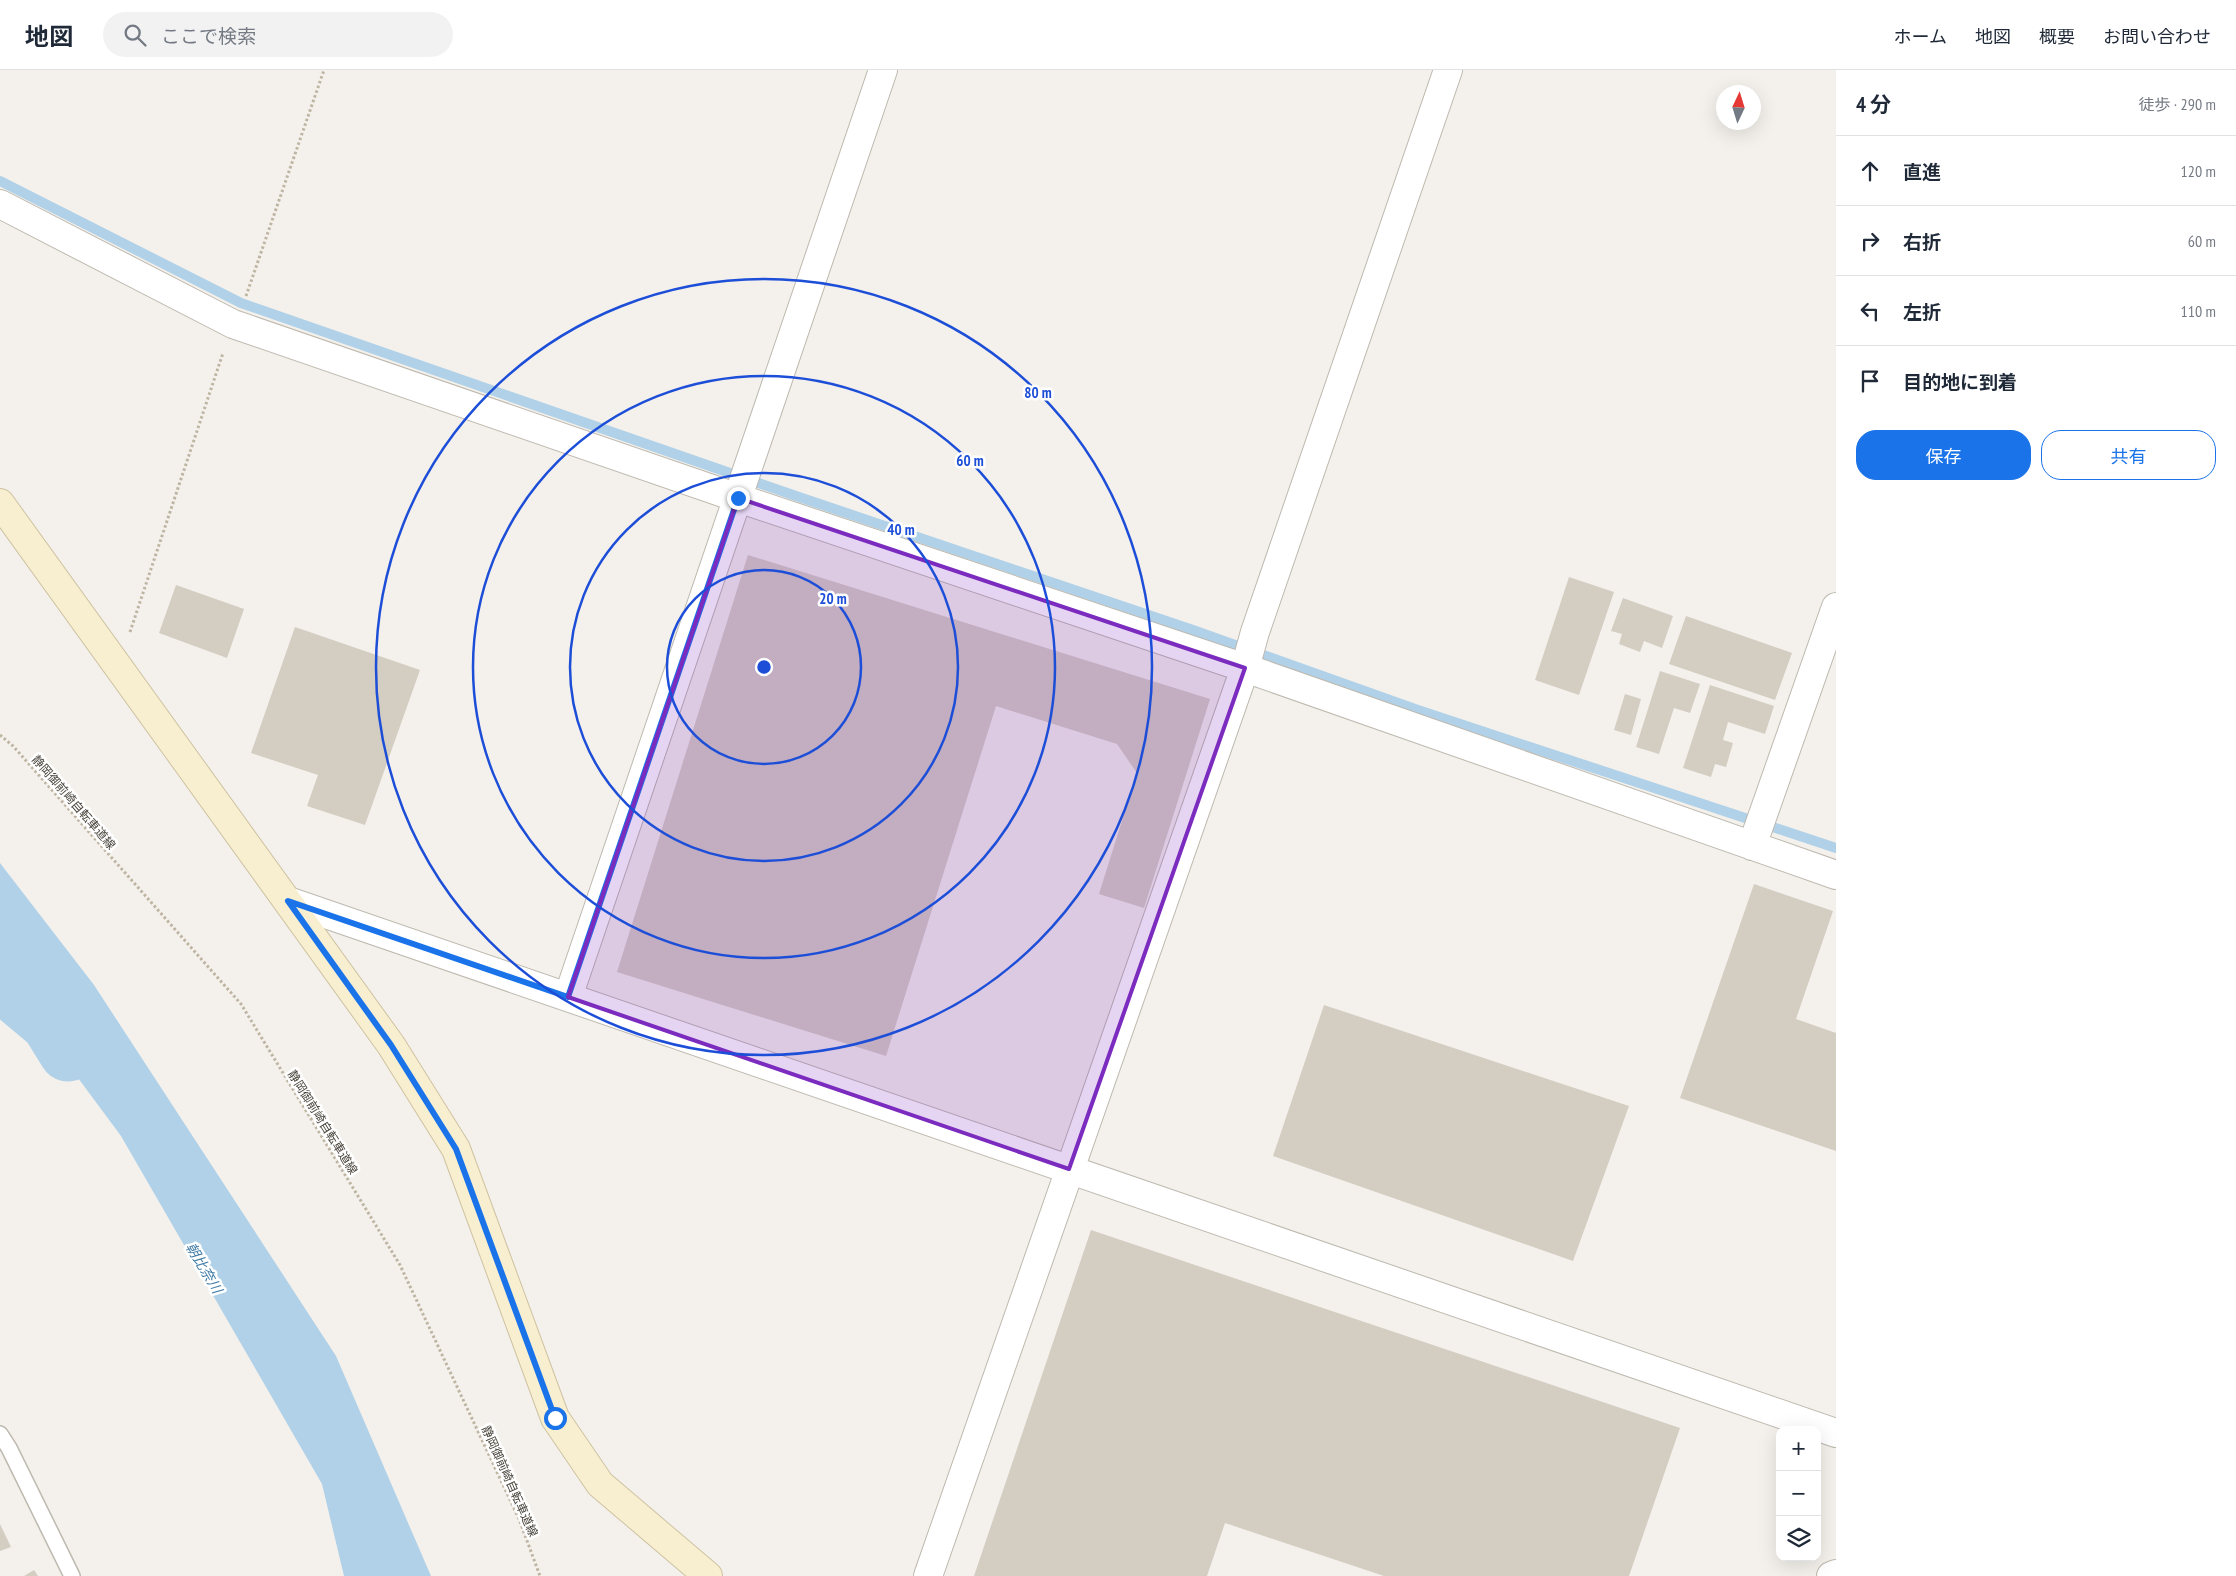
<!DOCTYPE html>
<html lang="ja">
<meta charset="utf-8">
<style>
body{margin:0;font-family:"PT Sans Narrow","Noto Sans JP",sans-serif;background:#f2f2f3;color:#1f2937}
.controls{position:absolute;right:15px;bottom:15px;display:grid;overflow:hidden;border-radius:10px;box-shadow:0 5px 20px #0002}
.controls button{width:45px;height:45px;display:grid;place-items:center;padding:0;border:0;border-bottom:1px solid #e0e1e3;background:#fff;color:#1f2937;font:25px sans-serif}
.compass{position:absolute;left:1716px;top:15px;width:45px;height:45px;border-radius:50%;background:#fff;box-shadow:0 5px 20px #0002;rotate:4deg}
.stop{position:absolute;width:15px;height:15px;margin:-11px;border:4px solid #1a73e8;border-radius:50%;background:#fff}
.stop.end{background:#1a73e8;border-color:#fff;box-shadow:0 1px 5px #0008}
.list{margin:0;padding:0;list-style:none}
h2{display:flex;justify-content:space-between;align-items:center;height:65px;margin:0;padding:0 20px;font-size:21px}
h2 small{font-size:16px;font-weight:400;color:#747a83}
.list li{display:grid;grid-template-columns:32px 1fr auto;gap:15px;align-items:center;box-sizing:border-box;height:70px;padding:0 20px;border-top:1px solid #e0e1e3}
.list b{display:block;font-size:19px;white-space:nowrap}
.list em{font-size:16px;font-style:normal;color:#747a83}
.actions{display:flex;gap:10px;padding:15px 20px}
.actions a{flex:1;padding:11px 0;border:1px solid #1a73e8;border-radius:20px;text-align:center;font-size:18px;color:#1a73e8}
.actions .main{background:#1a73e8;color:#fff}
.icon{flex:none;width:28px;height:28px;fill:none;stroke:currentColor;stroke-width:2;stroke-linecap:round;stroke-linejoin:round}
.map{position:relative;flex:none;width:1836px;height:1506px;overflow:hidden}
header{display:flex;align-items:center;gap:30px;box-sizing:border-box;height:70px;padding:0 25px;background:#fff;border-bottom:1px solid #e0e1e3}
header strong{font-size:24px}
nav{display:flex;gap:28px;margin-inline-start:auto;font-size:18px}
.search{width:350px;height:45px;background:#f2f2f3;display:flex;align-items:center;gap:12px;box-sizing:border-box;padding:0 18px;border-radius:28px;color:#747a83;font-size:19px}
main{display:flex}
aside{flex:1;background:#fff}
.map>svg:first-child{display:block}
</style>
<header>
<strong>地図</strong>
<div class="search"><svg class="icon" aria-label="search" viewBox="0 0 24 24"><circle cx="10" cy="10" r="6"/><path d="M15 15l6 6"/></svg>ここで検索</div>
<nav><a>ホーム</a><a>地図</a><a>概要</a><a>お問い合わせ</a></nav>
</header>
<main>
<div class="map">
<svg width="1836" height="1506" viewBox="0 0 1836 1506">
<rect width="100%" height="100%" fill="#f4f1ec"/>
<path fill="#b0d1e8" d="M0,793L94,915L336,1286L431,1506H344L322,1414L121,1066L15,923L0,908Z"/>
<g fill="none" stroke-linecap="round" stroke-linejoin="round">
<path stroke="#b0d1e8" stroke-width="10" d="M0,111L241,233L796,426L1193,560L1415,639L1836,778"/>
<path stroke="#b0d1e8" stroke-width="59" d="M0,911L50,953L68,982"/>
</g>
<path fill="#d4cdc2" d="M748,485L1210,629L1144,838L1099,824L1137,703L1117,674L996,636L886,986L617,902Z
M1569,507L1614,522L1579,625L1535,610Z
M176,515L244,539L227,588L159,563Z
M1623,528L1673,546L1662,578L1644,571L1640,582L1619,574L1622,564L1611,561Z
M1686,546L1792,583L1775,630L1669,594Z
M295,557L420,600L365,755L307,736L318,705L251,683Z
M1660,601L1700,614L1690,643L1674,638L1659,684L1636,677Z
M1710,615L1774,636L1765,664L1728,652L1723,670L1733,673L1726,697L1715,694L1711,707L1683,698Z
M1625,624L1641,629L1631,665L1614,660Z
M1754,814L1833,841L1796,949L1836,963V1081L1680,1028Z
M1324,935L1629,1036L1573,1191L1273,1086Z
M1091,1160L1680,1358L1629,1506H1384L1225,1453L1207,1506H974Z
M0,1454L11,1477L0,1481Z
M34,1500L38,1506H24Z"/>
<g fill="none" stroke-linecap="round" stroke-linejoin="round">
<g stroke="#beb9af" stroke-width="18">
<path id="lane" d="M0,1364L9,1378L72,1506"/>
</g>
<g stroke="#beb9af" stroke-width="30">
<path id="street" d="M0,134L233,254L738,428L1245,598L1836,805
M1752,776L1836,537
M288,831L1836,1363
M568,927L883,0
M928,1506L1245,598L1255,562L1448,0
M1831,1506L1836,1504"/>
</g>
<g stroke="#cec2a1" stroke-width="30">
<path id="secondary" d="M0,433L391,975L456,1079L555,1348L600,1414L708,1506"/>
</g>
<path stroke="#beb4a2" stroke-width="3" stroke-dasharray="2.5 2.5" stroke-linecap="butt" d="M246,226L324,0
M130,562L223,283
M0,665L13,676L241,934L400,1195L519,1449L540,1506"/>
<use href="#lane" stroke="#fff" stroke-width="15"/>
<use href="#street" stroke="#fff" stroke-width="28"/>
<use href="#secondary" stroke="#f8efd1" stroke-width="28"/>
</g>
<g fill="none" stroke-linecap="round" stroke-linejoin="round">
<path stroke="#1a73e8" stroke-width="6" d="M555,1348L456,1079L391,975L288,831L568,927L738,428"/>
</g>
<path fill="#7b2cbf" fill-opacity="0.2" stroke="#7b2cbf" stroke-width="4" stroke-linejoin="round" d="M738,428L1245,598L1069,1099L568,927Z"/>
<g fill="none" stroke="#1d4ed8" stroke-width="2.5">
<circle cx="764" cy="597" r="97"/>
<circle cx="764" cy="597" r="194"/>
<circle cx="764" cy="597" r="291"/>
<circle cx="764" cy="597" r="388"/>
</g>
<g text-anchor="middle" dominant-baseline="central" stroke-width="5" stroke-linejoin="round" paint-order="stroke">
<g font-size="12" fill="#47423a" stroke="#fff">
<text transform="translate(74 732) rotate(49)">静岡御前崎自転車道線</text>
<text transform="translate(323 1052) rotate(58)">静岡御前崎自転車道線</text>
<text transform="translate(510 1411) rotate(66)">静岡御前崎自転車道線</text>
</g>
<g font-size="14" font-style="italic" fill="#407ba7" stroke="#fff">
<text transform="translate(204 1198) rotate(59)">朝比奈川</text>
</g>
</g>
<circle cx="764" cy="597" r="8" fill="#1d4ed8" stroke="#fff" stroke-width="2.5"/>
<g font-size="15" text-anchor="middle" font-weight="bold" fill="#1d4ed8" stroke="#fff" stroke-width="5" stroke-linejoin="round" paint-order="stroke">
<text x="1038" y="328">80 m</text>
<text x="970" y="396">60 m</text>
<text x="901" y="465">40 m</text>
<text x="833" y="534">20 m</text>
</g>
</svg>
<div class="controls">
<button>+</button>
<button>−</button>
<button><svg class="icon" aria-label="layers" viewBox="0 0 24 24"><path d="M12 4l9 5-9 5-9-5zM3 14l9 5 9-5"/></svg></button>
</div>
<svg class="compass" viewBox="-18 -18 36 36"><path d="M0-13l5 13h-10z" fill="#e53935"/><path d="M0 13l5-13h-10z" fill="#747a83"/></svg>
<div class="stop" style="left:555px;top:1348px"></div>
<div class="stop end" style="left:738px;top:428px"></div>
</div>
<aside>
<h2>4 分<small>徒歩 · 290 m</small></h2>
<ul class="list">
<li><svg class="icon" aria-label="ahead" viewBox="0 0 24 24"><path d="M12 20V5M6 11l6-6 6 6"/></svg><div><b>直進</b></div><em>120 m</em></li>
<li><svg class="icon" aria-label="right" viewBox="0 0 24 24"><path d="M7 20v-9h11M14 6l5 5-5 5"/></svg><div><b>右折</b></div><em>60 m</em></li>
<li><svg class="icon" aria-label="left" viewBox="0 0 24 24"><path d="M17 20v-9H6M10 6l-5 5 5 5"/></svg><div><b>左折</b></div><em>110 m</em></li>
<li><svg class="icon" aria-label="arrive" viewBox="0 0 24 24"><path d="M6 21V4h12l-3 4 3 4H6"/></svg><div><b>目的地に到着</b></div></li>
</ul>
<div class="actions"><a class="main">保存</a><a>共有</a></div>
</aside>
</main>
